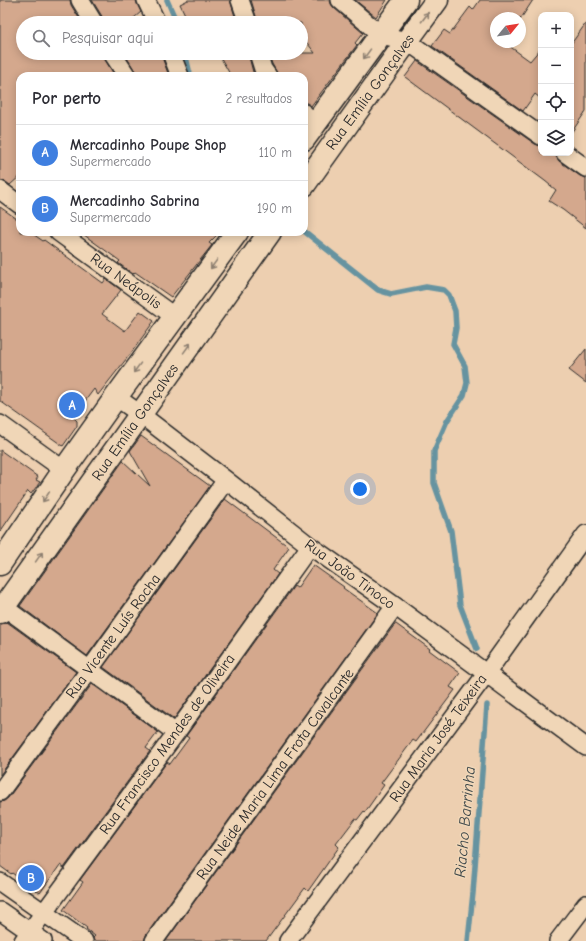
<!DOCTYPE html>
<html lang="pt">
<meta charset="utf-8">
<style>
body{margin:0;font-family:"Comic Neue",sans-serif;background:#f2f2f3;color:#2b2b33}
.controls{position:absolute;right:12px;top:12px;display:grid;overflow:hidden;border-radius:8px;box-shadow:0 2px 10px #0003}
.controls button{width:36px;height:36px;display:grid;place-items:center;padding:0;border:0;border-bottom:1px solid #e1e1e2;background:#fff;color:#2b2b33;font:20px sans-serif}
.compass{position:absolute;left:490px;top:12px;width:36px;height:36px;border-radius:50%;background:#fff;box-shadow:0 2px 10px #0003;rotate:60deg}
.you{position:absolute;left:360px;top:489px;width:14px;height:14px;margin:-10px;border:3px solid #fff;border-radius:50%;background:#1a73e8;box-shadow:0 0 0 6px #1a73e833}
.badge{display:grid;place-items:center;width:26px;height:26px;border-radius:50%;background:#ea580c;color:#fff;font-size:13px;font-weight:700}
.pin{position:absolute;translate:-50% -50%;border:2px solid #fff;box-shadow:0 1px 4px #0006}
.list{margin:0;padding:0;list-style:none}
h2{display:flex;justify-content:space-between;align-items:center;height:52px;margin:0;padding:0 16px;font-size:17px}
h2 small{font-size:13px;font-weight:400;color:#7c7c81}
.list li{display:grid;grid-template-columns:26px 1fr auto;gap:12px;align-items:center;box-sizing:border-box;height:56px;padding:0 16px;border-top:1px solid #e1e1e2}
.list b{display:block;font-size:15px;white-space:nowrap}
.list p{margin:0;font-size:13px;white-space:nowrap;color:#7c7c81}
.list em{font-size:13px;font-style:normal;color:#7c7c81}
.icon{flex:none;width:22px;height:22px;fill:none;stroke:currentColor;stroke-width:2;stroke-linecap:round;stroke-linejoin:round}
.map{position:relative;flex:none;width:586px;height:941px;overflow:hidden}
.search{position:absolute;background:#fff;box-shadow:0 2px 10px #0003;left:16px;top:16px;width:292px;height:44px;display:flex;align-items:center;gap:10px;box-sizing:border-box;padding:0 14px;border-radius:22px;color:#7c7c81;font-size:15px}
.panel{position:absolute;background:#fff;box-shadow:0 2px 10px #0003;left:16px;top:72px;width:292px;height:164px;border-radius:12px}
.map>svg:first-child{display:block}
</style>
<div class="map">
<svg width="586" height="941" viewBox="0 0 586 941">
<rect width="100%" height="100%" fill="#edcfb0"/>
<filter id="ink" filterUnits="userSpaceOnUse"><feTurbulence type="fractalNoise" baseFrequency=".025" numOctaves="2"/><feDisplacementMap in="SourceGraphic" scale="8" xChannelSelector="R" yChannelSelector="G"/><feConvolveMatrix kernelMatrix="1 2 1 2 8 2 1 2 1" color-interpolation-filters="sRGB"/></filter>
<g filter="url(#ink)">
<g fill="none" stroke-linecap="round" stroke-linejoin="round">
<path stroke="#6693a0" stroke-width="5.5" d="M167,0L177,23
M185,53L189,70L191,76
M304,231L378,290L391,294L426,287L444,290L449,295L455,311L456,328L453,344L465,366L467,383L464,395L447,421L434,451V483L451,531L460,605L477,649
M468,941L473,893L487,705"/>
</g>
<path fill="#d4a88d" stroke="#2b2b2b" d="M0,0H70L71,5L82,23H23V53H102L104,58L115,76H20V121L18,124L20,126V176L10,185L6,182L0,180Z
M92,0H136L137,4L141,12L128,23H104L103,18Z
M188,0H230L237,23H189L180,4Z
M251,0H330L331,4L334,8L363,33L355,43L357,45L311,106L307,103H304V76H278L276,71L272,64L268,53H315L301,35V23H258Z
M355,0H387L376,17Z
M480,0H533L520,20V18H496V42H506L505,43L530,61L541,48V99L535,94L523,111L432,46L444,30L450,34L470,7L473,10Z
M586,23V111L571,133V44Z
M124,53H161L162,57L169,76H137L135,71Z
M218,53H248L253,72L256,76H231Z
M417,61L535,144L541,146V153H554L559,161L580,176L586,178V228L563,210L549,201L556,190L545,181L405,77Z
M0,207L20,221V232H30L43,241L44,240L103,283L106,279L121,290L102,314L125,331L140,311L154,321L131,353L98,395L94,389L73,417L77,421V426L63,446L0,401Z
M80,232H220L209,243L212,245L171,297L135,272L133,274L118,263L120,261Z
M586,349V383L569,370Z
M141,436L210,486L87,656L20,606L123,461L150,486L130,451Z
M0,450L38,477L36,480L40,482L31,494L28,491L0,532Z
M225,499L289,547L273,570L278,574L174,719L103,667Z
M313,565L344,587L343,588L378,613L146,935L144,941H94L93,938L95,936L86,929L87,928L63,910L83,882L80,880L167,762L170,764L189,738L186,736L294,586L297,588Z
M7,622L76,672L0,775V624L5,623Z
M395,624H396L430,649L429,650L460,673L450,687L455,690L416,742L413,740L381,783L384,785L365,812L364,811L357,820L355,819L336,844L339,847L308,891L305,888L266,941H166Z
M92,684L158,732L146,748L150,751L64,868L60,865L40,893L12,873L11,874L0,866V802L4,801L8,798Z"/>
<g fill="none" stroke-linecap="round" stroke-linejoin="round">
<g stroke="#2b2b2b" stroke-width="20">
<path id="street" d="M80,0L94,23
M146,0L157,23
M240,0L248,23
M340,0L381,35L407,41L541,136
M112,53L127,76
M171,53L180,76
M258,53L263,69L268,76
M304,113L315,124
M565,153L586,168
M0,190L20,205
M58,232L175,317
M116,397L140,414L226,480L310,546L395,606L586,747
M0,424L64,470
M4,607L176,733
M0,792L90,669L226,480
M0,882L84,941
M0,911L43,941
M23,941L176,733L310,546
M154,941L395,606
M288,941L486,674L586,534
M558,941L586,904"/>
</g>
<g stroke="#2b2b2b" stroke-width="25">
<path id="secondary" d="M304,139L406,0
M304,185L407,41L437,0
M0,564L64,470L116,397L237,232
M0,612L270,232"/>
</g>
<use href="#street" stroke="#f0d6b7" stroke-width="17"/>
<use href="#secondary" stroke="#f0d6b7" stroke-width="22"/>
</g>
<defs><path id="oneway-shaft" d="M-6 0H5M1.5-3L5.5 0L1.5 3" fill="none" stroke-width="1.6" stroke-linecap="round" stroke-linejoin="round"/></defs>
<g stroke="#8e8071">
<use href="#oneway-shaft" transform="translate(425 17) rotate(-53)"/>
<use href="#oneway-shaft" transform="translate(367 54) rotate(126)"/>
<use href="#oneway-shaft" transform="translate(214 264) rotate(126)"/>
<use href="#oneway-shaft" transform="translate(187 348) rotate(-54)"/>
<use href="#oneway-shaft" transform="translate(137 368) rotate(126)"/>
<use href="#oneway-shaft" transform="translate(46 497) rotate(124)"/>
<use href="#oneway-shaft" transform="translate(39 557) rotate(-55)"/>
</g>
</g>
<g text-anchor="middle" dominant-baseline="central" stroke-width="3" stroke-linejoin="round" paint-order="stroke">
<g font-size="15" fill="#2b2b2b" stroke="#f0d6b7">
<text transform="translate(370 92) rotate(-54)">Rua Emília Gonçalves</text>
<text transform="translate(126 281) rotate(36)">Rua Neápolis</text>
<text transform="translate(135 422) rotate(-55)">Rua Emília Gonçalves</text>
<text transform="translate(350 574) rotate(36)">Rua João Tinoco</text>
<text transform="translate(113 636) rotate(-54)">Rua Vicente Luís Rocha</text>
<text transform="translate(438 738) rotate(-54)">Rua Maria José Teixeira</text>
<text transform="translate(167 744) rotate(-54)">Rua Francisco Mendes de Oliveira</text>
<text transform="translate(275 774) rotate(-54)">Rua Neide Maria Lima Frota Cavalcante</text>
</g>
<g font-size="16" font-style="italic" fill="#3a4548" stroke="#f0d6b7">
<text transform="translate(465 822) rotate(-85)">Riacho Barrinha</text>
</g>
</g>
</svg>
<div class="controls">
<button>+</button>
<button>−</button>
<button><svg class="icon" aria-label="locate" viewBox="0 0 24 24"><circle cx="12" cy="12" r="6"/><path d="M12 2v4M12 18v4M2 12h4M18 12h4"/></svg></button>
<button><svg class="icon" aria-label="layers" viewBox="0 0 24 24"><path d="M12 4l9 5-9 5-9-5zM3 14l9 5 9-5"/></svg></button>
</div>
<svg class="compass" viewBox="-18 -18 36 36"><path d="M0-13l5 13h-10z" fill="#e53935"/><path d="M0 13l5-13h-10z" fill="#7c7c81"/></svg>
<div class="you"></div>
<div class="pin badge" style="left:72px;top:405px;background:#3f7fe0">A</div>
<div class="pin badge" style="left:31px;top:878px;background:#3f7fe0">B</div>
<div class="search"><svg class="icon" aria-label="search" viewBox="0 0 24 24"><circle cx="10" cy="10" r="6"/><path d="M15 15l6 6"/></svg>Pesquisar aqui</div>
<section class="panel">
<h2>Por perto<small>2 resultados</small></h2>
<ul class="list">
<li><span class="badge" style="background:#3f7fe0">A</span><div><b>Mercadinho Poupe Shop</b><p>Supermercado</p></div><em>110 m</em></li>
<li><span class="badge" style="background:#3f7fe0">B</span><div><b>Mercadinho Sabrina</b><p>Supermercado</p></div><em>190 m</em></li>
</ul>
</section>
</div>
